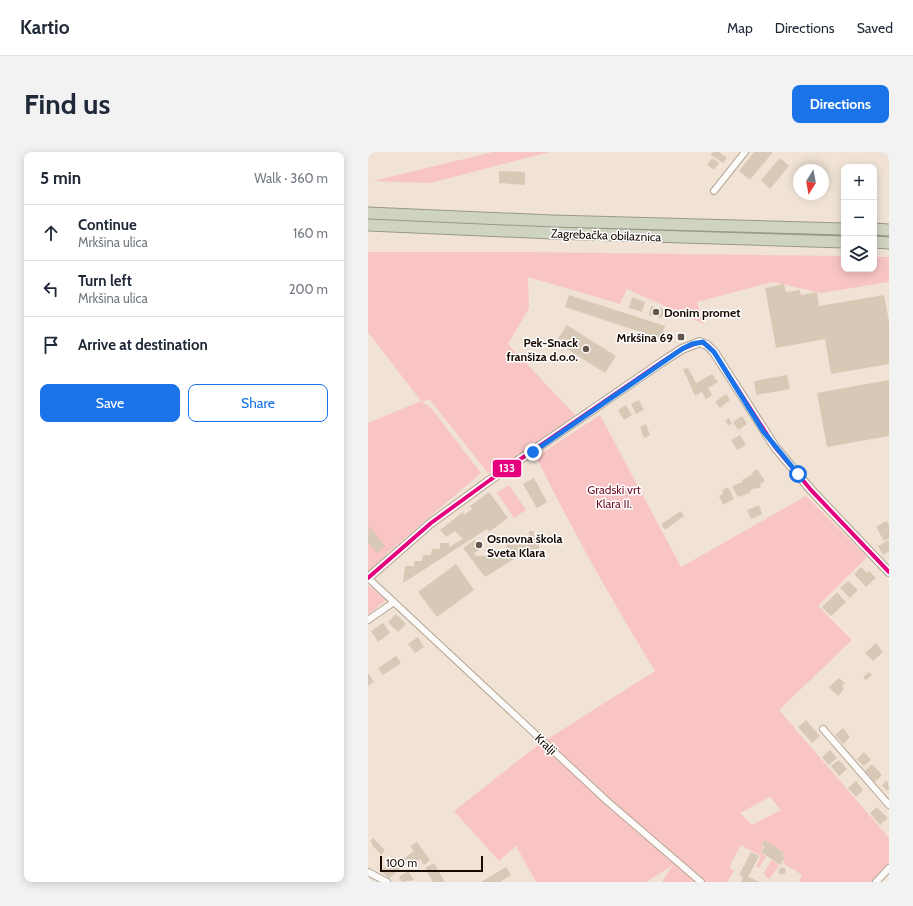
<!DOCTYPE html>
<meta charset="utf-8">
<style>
body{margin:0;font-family:Cabin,sans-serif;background:#f2f2f3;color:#1f2937}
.controls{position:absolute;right:12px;top:12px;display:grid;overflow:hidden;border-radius:8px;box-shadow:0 2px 10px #0003}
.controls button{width:36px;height:36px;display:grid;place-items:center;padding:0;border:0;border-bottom:1px solid #e0e1e3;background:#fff;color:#1f2937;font:20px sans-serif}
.compass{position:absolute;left:425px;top:12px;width:36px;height:36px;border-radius:50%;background:#fff;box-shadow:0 2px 10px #0003;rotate:191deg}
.scale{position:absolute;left:12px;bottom:10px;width:103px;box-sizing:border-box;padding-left:4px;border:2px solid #180a00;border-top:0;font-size:11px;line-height:14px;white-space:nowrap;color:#180a00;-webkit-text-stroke:3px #fff;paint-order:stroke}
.stop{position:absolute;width:12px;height:12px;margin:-9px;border:3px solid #1a73e8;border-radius:50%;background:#fff}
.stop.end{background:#1a73e8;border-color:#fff;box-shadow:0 1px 4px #0008}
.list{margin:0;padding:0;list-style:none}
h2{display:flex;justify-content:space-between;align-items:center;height:52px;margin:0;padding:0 16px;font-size:17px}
h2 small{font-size:13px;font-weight:400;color:#747a83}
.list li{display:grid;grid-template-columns:26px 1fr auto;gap:12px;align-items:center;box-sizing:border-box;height:56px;padding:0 16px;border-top:1px solid #e0e1e3}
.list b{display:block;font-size:15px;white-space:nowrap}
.list p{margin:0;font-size:13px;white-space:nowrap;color:#747a83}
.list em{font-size:13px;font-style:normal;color:#747a83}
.actions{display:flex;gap:8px;padding:12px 16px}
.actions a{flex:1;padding:9px 0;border:1px solid #1a73e8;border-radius:8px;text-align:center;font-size:14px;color:#1a73e8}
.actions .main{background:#1a73e8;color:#fff}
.icon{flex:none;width:22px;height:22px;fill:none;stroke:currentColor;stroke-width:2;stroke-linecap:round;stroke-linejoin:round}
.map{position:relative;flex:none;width:521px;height:730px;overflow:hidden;border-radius:8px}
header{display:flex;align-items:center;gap:24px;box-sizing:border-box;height:56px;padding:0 20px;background:#fff;border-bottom:1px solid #e0e1e3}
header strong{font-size:19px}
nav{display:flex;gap:22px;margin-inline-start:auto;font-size:14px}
.intro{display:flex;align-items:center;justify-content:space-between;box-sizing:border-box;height:96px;padding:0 24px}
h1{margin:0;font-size:28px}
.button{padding:10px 18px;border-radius:8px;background:#1a73e8;color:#fff;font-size:14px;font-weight:700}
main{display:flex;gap:24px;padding:0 24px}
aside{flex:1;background:#fff;border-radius:8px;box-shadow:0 2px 10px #0003}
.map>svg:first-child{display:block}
</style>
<header>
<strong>Kartio</strong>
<nav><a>Map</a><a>Directions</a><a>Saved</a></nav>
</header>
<div class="intro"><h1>Find us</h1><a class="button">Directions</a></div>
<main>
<aside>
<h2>5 min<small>Walk · 360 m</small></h2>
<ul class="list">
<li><svg class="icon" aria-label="ahead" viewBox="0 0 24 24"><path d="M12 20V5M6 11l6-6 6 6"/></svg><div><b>Continue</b><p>Mrkšina ulica</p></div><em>160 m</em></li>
<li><svg class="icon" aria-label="left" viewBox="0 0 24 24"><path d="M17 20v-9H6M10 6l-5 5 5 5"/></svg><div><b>Turn left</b><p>Mrkšina ulica</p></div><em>200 m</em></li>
<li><svg class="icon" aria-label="arrive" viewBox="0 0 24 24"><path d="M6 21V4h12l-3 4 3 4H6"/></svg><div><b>Arrive at destination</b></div></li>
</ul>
<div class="actions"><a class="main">Save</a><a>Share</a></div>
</aside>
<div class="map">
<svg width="521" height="730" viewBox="0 0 521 730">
<rect width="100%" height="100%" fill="#f0e3d6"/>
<path fill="#f8c5c4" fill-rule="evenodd" d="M125,0H182L62,31L5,29Z
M0,100H160L476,104V117H506V105H521V130L453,141L405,130L329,150L336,172L259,137L252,152L160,125L161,156L140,192L207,263L149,305L120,321L62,248L53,249L63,256L113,321L17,403V406L0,420V271L53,249L0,180Z
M232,263L313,415L438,344L499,405L450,454L484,488L411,558L521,686V710L503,730H431L434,723L415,711L417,708L414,704L416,701L397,689L393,700L398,705L391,716L388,715L393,704L373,693L361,715L366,719L359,730H338L181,601L328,730H294L305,713L278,730H168L148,694L131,709L86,659L170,593L287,519C244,449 204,378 168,305ZM402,645L413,658L384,673L372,661Z
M141,333L158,358L146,366L129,341Z
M0,433L18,448L0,463Z
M404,708L411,714L401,727L397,724L396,720Z"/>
<path fill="#d8c8b6" d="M345,0H351L359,6L355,11L343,3Z
M386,0H405L382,28L371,19Z
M344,6L351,11L346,18L339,13Z
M412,6L421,14L402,37L393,28Z
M131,19L157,20V33L131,31Z
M416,132L418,140L432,138L433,143L449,140L451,154L516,143L521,169V212L463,222L457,187L408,196L397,136Z
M201,143L297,174L295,180L305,183L303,190L197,155Z
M264,145L277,150L274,160L261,156Z
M283,154L296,157L294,166L281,163Z
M199,173L248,204L237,221L188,190Z
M320,216L328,231L344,222L350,230L340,236L344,243L338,247L334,240L327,244L315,217Z
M419,223L422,237L388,243L386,229Z
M521,228V284L459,295L449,241Z
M358,242L362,248L352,256L347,250Z
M271,248L276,258L268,262L263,252Z
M258,253L264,263L256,268L250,258Z
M374,264L379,272L370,278L365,270Z
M361,266L364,272L360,274L357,268Z
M278,272L282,283L276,286L272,275Z
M372,283L378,293L369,298L363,288Z
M389,317L397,329L392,332L393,335L388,337L386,336L382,339V341L370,345L364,334L375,330L374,328L385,322L384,321Z
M166,326L179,350L169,356L155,332Z
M360,335L366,347L355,353L351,344L355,342L354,338Z
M121,340L140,366L121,380L119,377L35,431L37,414H46V409H54L55,403H63L64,397H72V391H81V395L95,387L87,379L78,385L72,378L95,360L96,363L104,357L102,354Z
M391,353L394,362L383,367L379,358Z
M313,359L316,364L297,378L293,372Z
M518,369L521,373V386L516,389L508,375Z
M1,374L17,394L9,401L0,390Z
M161,379H166V385L161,384Z
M151,387L171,388V397H166L155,404L154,402L117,425L95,396L107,388L114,396L106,401L108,404H129L130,398H138V392L151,393Z
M521,388V399L515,403L510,394Z
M88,412L106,438L69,465L50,440Z
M493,415L499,421L501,419L508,426L498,435L486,422Z
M480,429L490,438L482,446L472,436Z
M469,440L478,450L463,464L454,455Z
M28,462L38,472L30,480L20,470Z
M15,471L22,481L10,490L3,479Z
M50,485L56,495L47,501L40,492Z
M508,491L515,500L505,509L497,501Z
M28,504L33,511L15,523L10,516Z
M501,520L504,523L498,528L495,525Z
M0,521L6,530L0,534Z
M471,526L477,531L474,534L476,537L470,544L461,535Z
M438,568L452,584L444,591L430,575Z
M475,576L482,585L475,592L467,583Z
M462,598L469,606L461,613L454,605Z
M496,600L503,608L496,614L489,607Z
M471,608L479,617L471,624L463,614Z
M504,612L514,623L507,630L497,619Z
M519,628L521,637L519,639L514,633Z
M488,629L495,638L488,645L480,636Z
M509,655L520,666L512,673L502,661Z
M5,686L17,698L13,703L4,693L5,692L2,689Z
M397,688L416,701L414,704L417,706L412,713L393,700L397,694L394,693Z
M49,690L62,708L56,713L52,707L40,715L34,708L46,699L42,694Z
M383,700L391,704L380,725L392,730H373L375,725L371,723Z
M31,708L36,713L21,727L13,719L23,709L26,712Z
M66,711L77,730H65L57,716Z
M138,715L143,723L132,730H113Z
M410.5 719a3.5 3.5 0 1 1 7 0a3.5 3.5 0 1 1-7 0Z
M40,719L46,728L34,730L31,725Z"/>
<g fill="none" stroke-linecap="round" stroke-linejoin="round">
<g stroke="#b5a593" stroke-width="8">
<path id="street" d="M346,39L377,0
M0,426L239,649L333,730
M0,468L26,450
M455,577L521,653
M0,720L19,730
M508,730L521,716"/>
</g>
<g stroke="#b5a593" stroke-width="10">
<path id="secondary" d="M0,426L63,371L122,328L294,210L314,197L332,190L339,193L346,200L407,295L443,338L521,420"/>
</g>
<g stroke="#999984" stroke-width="13">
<path id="highway" d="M0,61L185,69L476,77
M0,73L185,81L476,90
M506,77L521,78
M506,90L521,91"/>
</g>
<use href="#street" stroke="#fdfbf9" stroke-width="6"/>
<use href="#secondary" stroke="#efefe9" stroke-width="8"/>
<use href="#highway" stroke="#cfd4c2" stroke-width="11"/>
<g stroke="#fff" stroke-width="7">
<path id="bus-1" d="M0,426L63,371L122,328L294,210L314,197L332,190L339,193L346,200L407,295L443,338L521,420"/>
</g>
<use href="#bus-1" stroke="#e5007d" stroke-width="4"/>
</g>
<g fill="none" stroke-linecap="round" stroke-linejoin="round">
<path stroke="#1a73e8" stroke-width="5" d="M165,300L314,197L324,192L335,190L346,200L395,279L430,322"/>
</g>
<g fill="#64564b" stroke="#fff" stroke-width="1.5">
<circle cx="288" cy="160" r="4"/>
<rect x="309" y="181" width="8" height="8" rx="2"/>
<circle cx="218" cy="197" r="4"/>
<circle cx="111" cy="393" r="4"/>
</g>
<g text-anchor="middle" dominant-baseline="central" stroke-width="3" stroke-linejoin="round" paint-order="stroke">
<g font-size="12" fill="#180a00" stroke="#fff">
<text transform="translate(238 83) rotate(2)">Zagrebačka obilaznica</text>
<text transform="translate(178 592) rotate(43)">Kralji</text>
</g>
<g font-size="12" font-weight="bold" fill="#180a00" stroke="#fff" text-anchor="start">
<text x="296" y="160">Donim promet</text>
<text x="305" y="185" text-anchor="end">Mrkšina 69</text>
<text x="210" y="190" text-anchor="end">Pek-Snack<tspan x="210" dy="14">franšiza d.o.o.</tspan></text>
<text x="119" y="386">Osnovna škola<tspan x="119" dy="14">Sveta Klara</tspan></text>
</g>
<g font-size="12" fill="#71122c" stroke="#fff">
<text x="246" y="337">Gradski vrt<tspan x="246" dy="14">Klara II.</tspan></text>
</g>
</g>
<rect stroke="#fff" stroke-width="1.5" x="124" y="307" width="30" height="19" rx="4" fill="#e5007d"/>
<g font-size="11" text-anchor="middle" font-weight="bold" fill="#fff">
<text x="139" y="320">133</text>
</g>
</svg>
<div class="controls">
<button>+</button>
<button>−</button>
<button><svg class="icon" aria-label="layers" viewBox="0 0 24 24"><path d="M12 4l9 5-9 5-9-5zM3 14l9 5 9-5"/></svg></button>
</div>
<svg class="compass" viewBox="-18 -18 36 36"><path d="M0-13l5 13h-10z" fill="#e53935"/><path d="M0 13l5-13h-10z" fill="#747a83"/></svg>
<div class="scale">100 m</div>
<div class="stop" style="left:430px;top:322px"></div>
<div class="stop end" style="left:165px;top:300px"></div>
</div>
</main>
